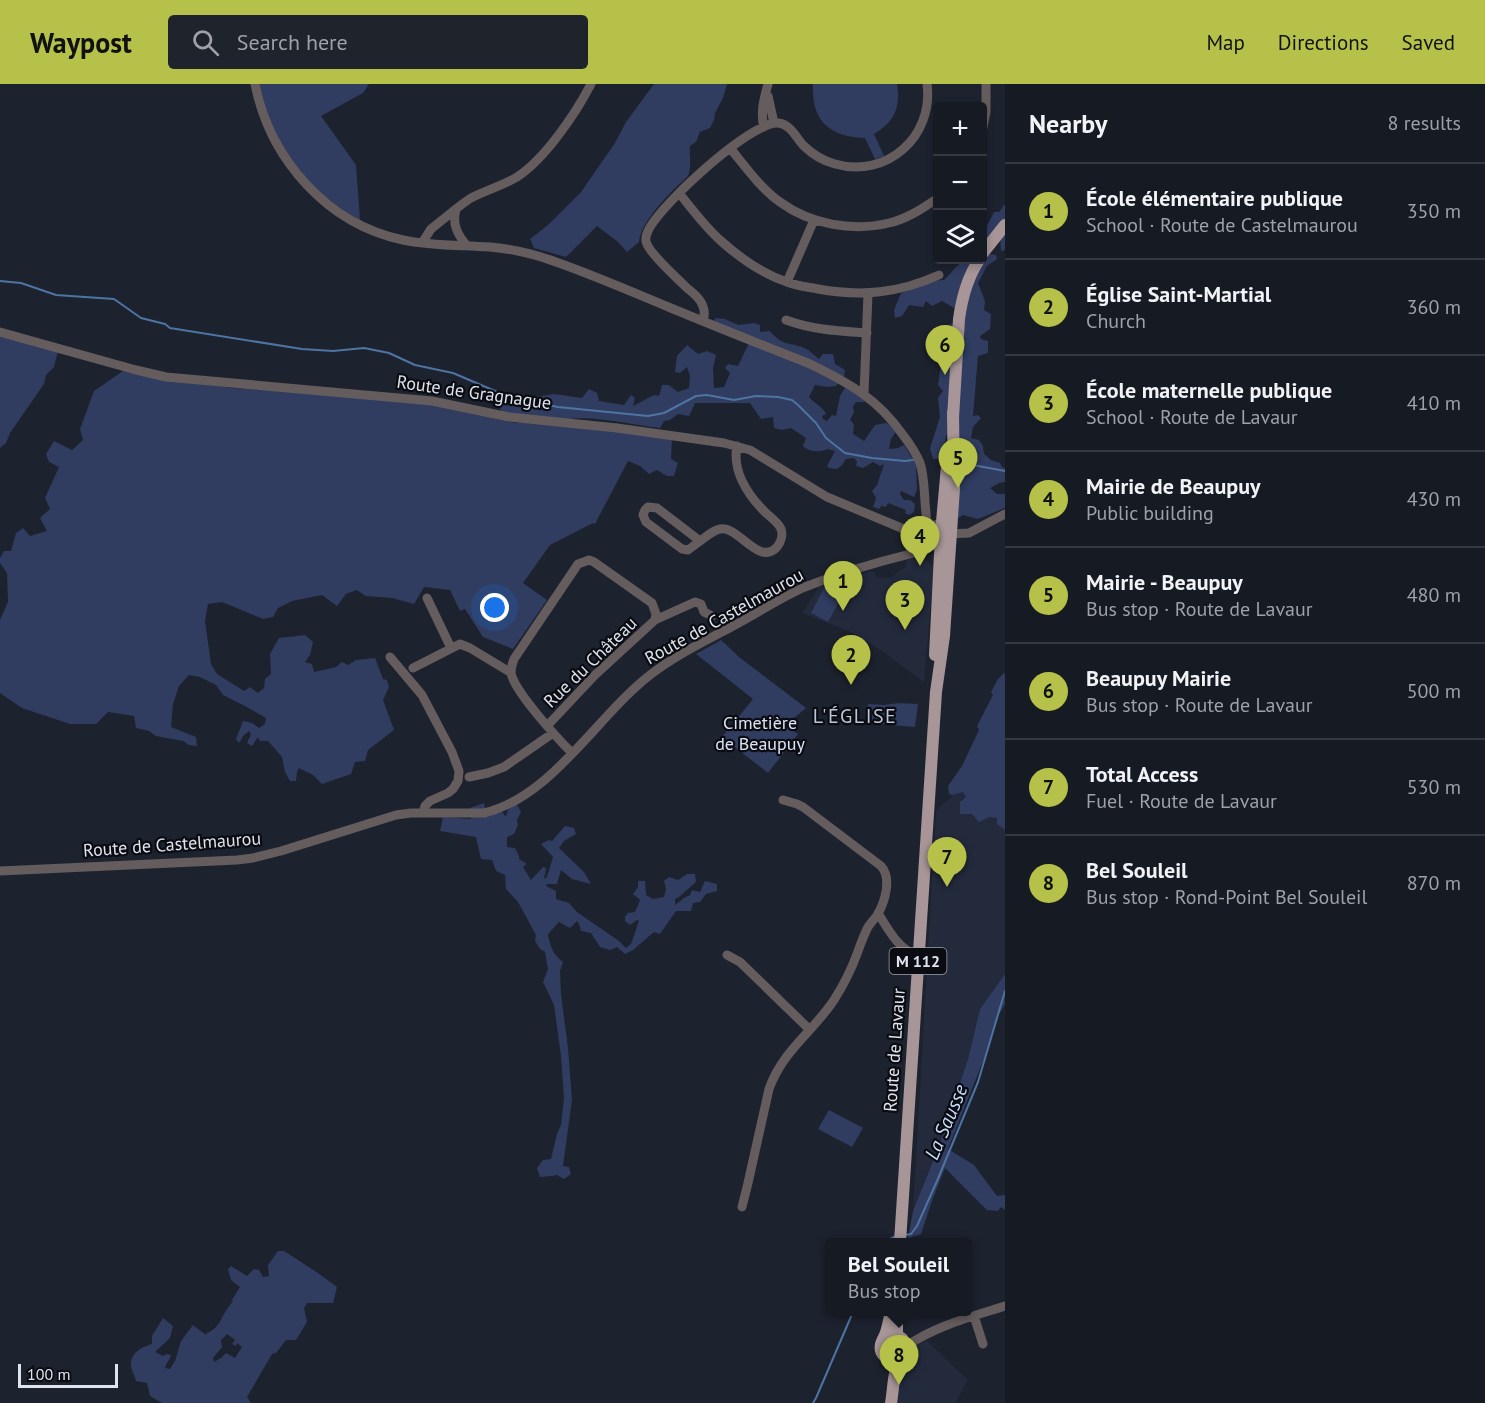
<!DOCTYPE html>
<meta charset="utf-8">
<style>
body{margin:0;font-family:"PT Sans",sans-serif;background:#1f232b;color:#f1f3f6}
.controls{position:absolute;right:18px;top:18px;display:grid;overflow:hidden;border-radius:6px;box-shadow:0 3px 9px #0003}
.controls button{width:54px;height:54px;display:grid;place-items:center;padding:0;border:0;border-bottom:2px solid #353841;background:#161a23;color:#f1f3f6;font:30px sans-serif}
.scale{position:absolute;left:18px;bottom:15px;width:100px;box-sizing:border-box;padding-left:6px;border:3px solid #dfe3ec;border-top:0;font-size:16px;line-height:21px;white-space:nowrap;color:#dfe3ec;-webkit-text-stroke:4px #0a0c12;paint-order:stroke}
.you{position:absolute;left:495px;top:524px;width:21px;height:21px;margin:-15px;border:4px solid #fff;border-radius:50%;background:#1a73e8;box-shadow:0 0 0 9px #1a73e833}
.badge{display:grid;place-items:center;width:39px;height:39px;border-radius:50%;background:#b6c149;color:#111;font-size:20px;font-weight:700}
.pin{position:absolute;translate:-50% -50px;filter:drop-shadow(0 2px 3px #0008)}
.pin::after{content:'';position:absolute;top:32px;width:21px;height:18px;background:inherit;clip-path:polygon(0 0,100% 0,50% 100%)}
.popup{position:absolute;left:825px;top:1154px;width:147px;height:78px;box-sizing:border-box;display:grid;place-content:center;border-radius:6px;background:#161a23;filter:drop-shadow(0 2px 4px #0005);font-size:20px;white-space:nowrap;color:#9ea1a6}
.popup b{font-size:22px;color:#f1f3f6}
.popup::after{content:'';position:absolute;left:50%;top:100%;margin-left:-12px;border:12px solid transparent;border-top-color:#161a23}
.list{margin:0;padding:0;list-style:none}
h2{display:flex;justify-content:space-between;align-items:center;height:78px;margin:0;padding:0 24px;font-size:26px}
h2 small{font-size:20px;font-weight:400;color:#9ea1a6}
.list li{display:grid;grid-template-columns:39px 1fr auto;gap:18px;align-items:center;box-sizing:border-box;height:96px;padding:0 24px;border-top:2px solid #353841}
.list b{display:block;font-size:22px;white-space:nowrap}
.list p{margin:0;font-size:20px;white-space:nowrap;color:#9ea1a6}
.list em{font-size:20px;font-style:normal;color:#9ea1a6}
.icon{flex:none;width:33px;height:33px;fill:none;stroke:currentColor;stroke-width:2;stroke-linecap:round;stroke-linejoin:round}
.map{position:relative;flex:none;width:1005px;height:1319px;overflow:hidden}
header{display:flex;align-items:center;gap:36px;box-sizing:border-box;height:84px;padding:0 30px;background:#b6c149;color:#111}
header strong{font-size:28px}
nav{display:flex;gap:33px;margin-inline-start:auto;font-size:21px}
.search{width:420px;height:54px;background:#1f232b;display:flex;align-items:center;gap:15px;box-sizing:border-box;padding:0 21px;border-radius:6px;color:#9ea1a6;font-size:22px}
main{display:flex}
aside{flex:1;background:#161a23}
.map>svg:first-child{display:block}
</style>
<header>
<strong>Waypost</strong>
<div class="search"><svg class="icon" aria-label="search" viewBox="0 0 24 24"><circle cx="10" cy="10" r="6"/><path d="M15 15l6 6"/></svg>Search here</div>
<nav><a>Map</a><a>Directions</a><a>Saved</a></nav>
</header>
<main>
<div class="map">
<svg width="1005" height="1319" viewBox="0 0 1005 1319">
<rect width="100%" height="100%" fill="#1d222f"/>
<path fill="#232a3c" d="M907,475H925L934,484L924,598L879,565L851,548L802,529L820,502L873,487L877,493L891,494L901,486L905,484Z
M964,701L1005,731V890L980,925L968,975L939,1062L913,1127L936,727Z
M927,1257L968,1296L955,1319H896L898,1291L909,1265L913,1262Z"/>
<path fill="#303c60" fill-rule="evenodd" d="M258,0H369L363,9L321,32L356,81L360,136C320,114 293,85 272,44C265,31 262,14 258,0Z
M654,0H727L723,14L715,29L714,36L710,44L700,48L696,58L690,62C689,72 692,83 688,92C672,107 641,136 639,158L627,168L618,158L597,142L566,173L534,164L530,155L548,141L581,108L615,59L626,38Z
M813,0H897C901,24 894,38 874,50L884,72L875,75L865,54C830,53 811,37 813,0Z
M1005,120V166L1001,167L1000,150L989,170L996,171L997,175L987,182L978,199L985,217L984,226L991,230L990,245L980,252L981,255L988,257V269L978,272L973,332L978,331L981,334L973,343L971,354L979,356L983,362L984,370L991,376L1000,379L1002,383L1005,384V398C999,398 995,402 990,404L997,410H1005V424L978,435L963,431L957,435V386L962,378L957,373C957,359 961,353 957,340C951,345 945,350 945,358C944,365 946,367 942,374L933,375L930,364L940,333L938,314L943,307L938,301L941,279L935,271L944,265L945,255L942,251L945,248L941,244L954,239L956,225L942,217L932,222L926,217L923,223L909,221L902,232L895,234L894,226L901,209L929,197L944,196L963,176H982L983,142H987L994,128H999Z
M715,234L725,235L738,241L754,239L760,241V248L770,247C782,261 786,258 802,263C808,265 814,271 819,275L823,270H833L835,280L845,286L844,292L836,302L827,303L815,301L809,313C814,319 823,323 826,330L822,332L823,335L827,337L832,331L836,332L840,312L846,302L867,313L864,318H856L853,322L854,329L850,335L854,341L853,350L864,357L875,341L886,339L898,344L891,355L889,365L898,364L904,361L916,380L917,406L914,413L901,407L900,410L904,416H910L915,420L914,428L909,431L905,429L906,426L888,419L886,423L881,422L880,425L873,423L876,414L872,407L877,401L884,380L880,382L873,378L863,384L856,382L857,378L854,374L846,375L842,381L837,385L829,384L827,382L835,367L828,365C820,368 810,369 803,362L806,354L791,344L782,346L774,344L773,333L761,335L750,319H695L689,332L678,330L670,336L664,337L660,344C634,341 588,330 564,336L503,330L500,324L504,315L516,310L529,314L554,310L582,314L589,305L597,309L599,317L624,321L631,311L635,314L633,322L654,311L659,312L662,301H669L678,308L689,304L690,292L687,283L680,289L675,288L677,272L687,261L698,270L707,267L716,271L713,284L714,304L724,303L730,289L725,284L728,280L738,282L751,255L714,240Z
M0,251L58,267L54,283L46,291L44,300L10,349L6,359L0,364Z
M123,287L231,304L282,307L427,320L515,339H534L672,354L671,375L678,379L674,392H667L657,386L649,390L640,382L628,377L595,440L593,439L550,461L523,499L547,516L513,565L483,553L465,525L460,527L450,506L424,503L414,520L392,514L366,512L357,506L346,510L337,522L322,511L292,517L278,524L273,533L263,535L222,518L208,520L205,537L211,580L217,590L244,607L250,603L258,609L264,604L265,595L271,590L270,570L279,554L305,551L313,558L310,571L305,578L312,580L314,588L336,583L342,578L348,581L356,576L375,574L383,595L387,596L389,603L383,616L394,646L368,666L365,677L355,678L351,690L322,700L313,691L299,684L297,688L296,697H290L285,688L282,673L268,657H260L258,653L252,662L247,659L251,650L249,647L244,651L239,659L236,655L243,637L252,639L259,644L265,640L266,634L245,622L223,611L216,601L200,593L189,591L179,602L173,620L171,643L196,653L197,662L189,661L183,657L156,652L149,647L136,644L134,632L108,628L96,640H70L22,624L0,609V536L8,518L7,489L0,479V474L4,467H11L16,449L23,444L30,452L47,447L40,434L50,425L45,414L59,383L49,378L46,370L54,357L72,366L83,356L80,345L94,307Z
M824,504L842,513L828,538L811,529Z
M721,556L739,573L806,624L786,641L798,650L768,689L722,653L753,615L696,570Z
M1004,589L1005,590V746L997,740V734L990,733L979,738L972,730H960V718L966,713L963,708L953,711L949,710L948,702L962,682L979,646L977,642L993,611L991,608L998,595Z
M899,619L918,620L915,643L867,639L868,620L884,621Z
M484,719L486,730L502,727L505,732H506L508,726L516,719L521,728L517,736L518,741L514,750L507,753V763L515,764L519,772V775L527,780L523,783L531,796L543,783L546,784L544,795L547,793L553,773L541,760L549,756L552,757L565,742L574,744L576,750L564,757L559,764L584,788L591,800L572,795L561,786L557,800H547L546,802L556,807V815L569,819L577,828L619,857L626,864L631,860L639,837L637,836L630,841L625,837V833L628,829L635,828L640,816L633,810L638,803V797H645L646,811L653,815L664,813L666,805L664,797L669,793L678,796L687,790H695L696,798L679,813L675,815V821L684,814L690,811L692,806L700,808L705,797L717,800V807L706,810L700,818L693,819L691,827H676L660,850L654,848L633,866L625,870L617,863L610,866L600,863L591,849L581,847L579,840L577,837L570,844L559,838L548,850C550,862 553,871 563,878L560,887L561,910L568,964L572,1016L563,1082L569,1083L571,1090L564,1095L557,1091L552,1092L540,1093L537,1084L543,1076L551,1075L557,1050L561,1041L564,1014L561,972L554,921L543,898L548,885L545,868L540,865L535,857L536,851L518,818L506,805L505,791L496,787L492,776L481,775L476,753L440,747L443,733L471,735L470,724Z
M1005,890V920L997,934L987,967L948,1065L974,1081L997,1112L1005,1111V1126L1001,1123L998,1127L987,1126L945,1084L933,1114L921,1150L908,1154L913,1127L939,1062L968,975L980,925Z
M829,1026L863,1044L852,1063L818,1045Z
M278,1167H284L315,1187L337,1203L333,1219H307L304,1224L307,1238L296,1256H286L276,1269L272,1270L247,1313L251,1319H162L150,1312L147,1299L136,1297C135,1292 131,1286 131,1281C130,1269 142,1263 152,1260V1252L163,1234L173,1242L170,1254L155,1268L163,1272L167,1270L171,1271C170,1276 166,1279 165,1284L170,1285L175,1277L181,1257L193,1241L206,1251L207,1249C217,1245 219,1239 224,1230C226,1226 230,1221 233,1217L232,1216L240,1203L231,1196L228,1185L231,1182L247,1192L254,1185L259,1186L263,1193L269,1192L268,1181ZM227,1250L235,1256L232,1260L236,1262L237,1259L242,1263L235,1274L226,1269L221,1274L214,1278L213,1274L222,1263L221,1256Z"/>
<g fill="none" stroke-linecap="round" stroke-linejoin="round">
<path stroke="#4e74a2" stroke-width="2" d="M0,197L21,199L56,211L114,215L141,234L165,240L170,244L302,265L333,267L364,264L389,269L415,281L453,289L509,313L558,323L648,332L664,329L696,312L707,311L734,316L756,312L778,313L792,316L798,321L816,339L826,354L845,369L872,374L905,377L913,376
M962,379L1005,387
M905,1151L911,1150L917,1142L937,1097L978,998L1005,907
M887,1158L888,1156L896,1152
M813,1319L816,1314L853,1228"/>
<path stroke="#655c5d" stroke-width="9" d="M768,12L774,39
M764,43C760,29 764,14 768,0
M982,48L986,28V0
M730,64C745,82 760,104 780,118C810,140 852,148 889,139C907,135 923,124 938,114
M679,109C692,125 705,143 721,157C740,174 763,190 787,198C797,202 808,203 818,205C862,213 899,209 939,191
M456,125C461,121 466,117 471,114C486,106 502,102 517,93C545,75 576,29 591,0
M422,159L431,145L456,125C452,140 457,150 467,162
M787,198L814,136
M786,236C813,246 839,247 867,249
M703,237C705,231 705,226 702,220C699,213 692,208 687,204C678,195 651,171 647,160C645,156 646,151 648,147C659,122 751,37 778,39C791,40 796,54 804,62C813,71 824,77 835,80C887,95 934,52 927,0
M0,248L136,286L166,293L432,317L509,333L617,344L724,359L750,366L827,413L911,448C925,449 929,440 941,440
M864,309L868,210
M950,450L969,449L1005,430
M700,457L688,466L682,465L646,438L643,431L645,426L648,423L657,424L700,457C706,453 713,446 720,445C738,441 759,483 777,463C781,458 783,451 781,445C778,438 770,433 765,428C748,411 732,387 737,362
M427,514L451,564
M655,536L695,518L701,520L704,528L712,532
M390,573L422,611L452,668L459,687L458,697L453,705L448,709L430,717L425,722L423,729
M413,584L460,560L470,564L508,587H511
M547,642L595,591L655,536L656,530L652,519L594,478L589,476L578,480L514,575C512,580 511,585 511,589C514,607 558,655 572,669
M469,693L488,689L504,683L553,649
M0,787L237,776L253,774L281,767L396,731L411,729H484C552,713 597,632 650,591C676,571 705,557 733,542C756,530 780,514 805,503C840,489 877,478 914,469C929,462 927,444 926,429C924,413 925,394 920,379C916,369 910,360 903,351C878,315 849,299 810,280C762,261 714,242 666,222C630,207 593,191 556,178C535,170 512,165 490,163C461,161 431,162 403,156C327,140 270,75 255,0
M878,829C888,845 899,867 919,872
M727,871L740,878L809,945
M742,1123L748,1099L769,1005C783,966 812,949 834,916C843,902 851,886 857,870C860,862 863,853 867,845C870,839 875,835 878,830C885,817 892,794 881,782L803,723L797,720L783,716
M974,1232L983,1260
M905,1263C935,1242 970,1233 1005,1222"/>
<path stroke="#a79597" stroke-width="12" d="M982,170L1005,141
M953,334L959,235C962,213 967,194 979,176
M935,571L941,449L947,382
M900,1158L936,608L944,552L954,404L953,328
M891,1228C889,1235 888,1244 885,1251C884,1253 881,1259 881,1260C878,1273 891,1277 900,1273
M897,1251V1228
M884,1254C892,1249 905,1251 905,1263C905,1268 898,1279 896,1285C893,1296 893,1308 891,1319"/>
</g>
<g text-anchor="middle" dominant-baseline="central" stroke-width="4.5" stroke-linejoin="round" paint-order="stroke">
<rect fill="#0a0c12" stroke="#9fa2ab" stroke-width="1.5" x="889.5" y="864" width="57" height="26" rx="4.5"/>
<g font-size="16" font-weight="bold" fill="#dfe3ec">
<text x="918" y="877">M 112</text>
</g>
<g font-size="18" fill="#dfe3ec" stroke="#0a0c12">
<text transform="translate(474 308) rotate(8)">Route de Gragnague</text>
<text transform="translate(724 532) rotate(-29)">Route de Castelmaurou</text>
<text transform="translate(590 578) rotate(-44)">Rue du Château</text>
<text transform="translate(172 760) rotate(-4)">Route de Castelmaurou</text>
<text transform="translate(894 966) rotate(-86)">Route de Lavaur</text>
</g>
<g font-size="18" fill="#dee4f4" stroke="#0a0c12">
<text x="760" y="638">Cimetière<tspan x="760" dy="21">de Beaupuy</tspan></text>
</g>
<g font-size="20" letter-spacing="1.5" fill="#bdc4d6" stroke="#0a0c12">
<text x="855" y="632">L'ÉGLISE</text>
</g>
<g font-size="20" font-style="italic" fill="#c7defa" stroke="#0a0c12">
<text transform="translate(946 1038) rotate(-67)">La Sausse</text>
</g>
</g>
</svg>
<div class="controls">
<button>+</button>
<button>−</button>
<button><svg class="icon" aria-label="layers" viewBox="0 0 24 24"><path d="M12 4l9 5-9 5-9-5zM3 14l9 5 9-5"/></svg></button>
</div>
<div class="scale">100 m</div>
<div class="you"></div>
<div class="pin badge" style="left:843px;top:527px">1</div>
<div class="pin badge" style="left:851px;top:601px">2</div>
<div class="pin badge" style="left:905px;top:546px">3</div>
<div class="pin badge" style="left:920px;top:482px">4</div>
<div class="pin badge" style="left:958px;top:404px">5</div>
<div class="pin badge" style="left:945px;top:291px">6</div>
<div class="pin badge" style="left:947px;top:803px">7</div>
<div class="pin badge" style="left:899px;top:1301px">8</div>
<div class="popup"><b>Bel Souleil</b>Bus stop</div>
</div>
<aside>
<h2>Nearby<small>8 results</small></h2>
<ul class="list">
<li><span class="badge">1</span><div><b>École élémentaire publique</b><p>School · Route de Castelmaurou</p></div><em>350 m</em></li>
<li><span class="badge">2</span><div><b>Église Saint-Martial</b><p>Church</p></div><em>360 m</em></li>
<li><span class="badge">3</span><div><b>École maternelle publique</b><p>School · Route de Lavaur</p></div><em>410 m</em></li>
<li><span class="badge">4</span><div><b>Mairie de Beaupuy</b><p>Public building</p></div><em>430 m</em></li>
<li><span class="badge">5</span><div><b>Mairie - Beaupuy</b><p>Bus stop · Route de Lavaur</p></div><em>480 m</em></li>
<li><span class="badge">6</span><div><b>Beaupuy Mairie</b><p>Bus stop · Route de Lavaur</p></div><em>500 m</em></li>
<li><span class="badge">7</span><div><b>Total Access</b><p>Fuel · Route de Lavaur</p></div><em>530 m</em></li>
<li><span class="badge">8</span><div><b>Bel Souleil</b><p>Bus stop · Rond-Point Bel Souleil</p></div><em>870 m</em></li>
</ul>
</aside>
</main>
